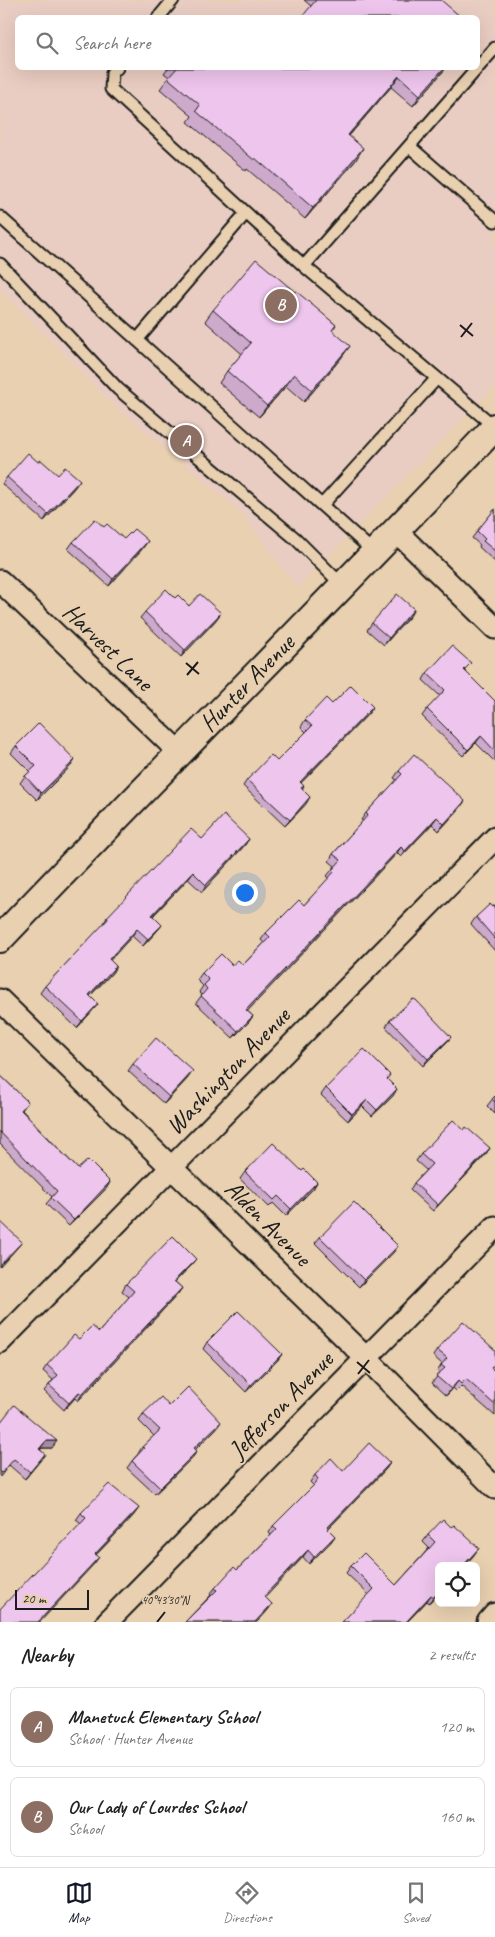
<!DOCTYPE html>
<meta charset="utf-8">
<style>
body{margin:0;font-family:Caveat,sans-serif;background:#f6f6f6;color:#222}
.controls{position:absolute;right:15px;bottom:15px;display:grid;overflow:hidden;border-radius:8px;box-shadow:0 5px 20px #0002}
.controls button{width:45px;height:45px;display:grid;place-items:center;padding:0;border:0;border-bottom:1px solid #e0e0e0;background:#fff;color:#222;font:25px sans-serif}
.scale{position:absolute;left:15px;bottom:12px;width:74px;box-sizing:border-box;padding-left:5px;border:2px solid #1c1c1c;border-top:0;font-size:14px;line-height:18px;white-space:nowrap;color:#1c1c1c;-webkit-text-stroke:4px #e8d0b0;paint-order:stroke}
.you{position:absolute;left:244px;top:892px;width:18px;height:18px;margin:-12px;border:4px solid #fff;border-radius:50%;background:#1a73e8;box-shadow:0 0 0 8px #1a73e833}
.badge{display:grid;place-items:center;width:32px;height:32px;border-radius:50%;background:#111827;color:#fff;font-size:16px;font-weight:700}
.pin{position:absolute;translate:-50% -50%;border:2px solid #fff;box-shadow:0 1px 5px #0006}
.list{margin:0;padding:0;list-style:none}
h2{display:flex;justify-content:space-between;align-items:center;height:65px;margin:0;padding:0 20px;font-size:21px}
h2 small{font-size:16px;font-weight:400;color:#767676}
.list li{display:grid;grid-template-columns:32px 1fr auto;gap:15px;align-items:center;box-sizing:border-box;height:80px;margin:0 10px 10px;padding:0 10px;border:1px solid #e0e0e0;border-radius:8px}
.list b{display:block;font-size:19px;white-space:nowrap}
.list p{margin:0;font-size:16px;white-space:nowrap;color:#767676}
.list em{font-size:16px;font-style:normal;color:#767676}
.icon{flex:none;width:28px;height:28px;fill:none;stroke:currentColor;stroke-width:2;stroke-linecap:round;stroke-linejoin:round}
.map{position:relative;flex:none;width:495px;height:1622px;overflow:hidden}
.search{position:absolute;background:#fff;box-shadow:0 5px 20px #0002;left:15px;right:15px;top:15px;height:55px;display:flex;align-items:center;gap:12px;box-sizing:border-box;padding:0 18px;border-radius:8px;color:#767676;font-size:19px}
.sheet{height:245px;background:#fff}
nav{display:flex;justify-content:space-around;align-items:center;box-sizing:border-box;height:70px;border-top:1px solid #e0e0e0;background:#fff;font-size:14px;color:#767676}
nav a{display:grid;justify-items:center;gap:2px}
nav .on{color:#111827}
.map>svg:first-child{display:block}
</style>
<div class="map">
<svg width="495" height="1622" viewBox="0 0 495 1622">
<rect width="100%" height="100%" fill="#e8d0b0"/>
<filter id="ink" filterUnits="userSpaceOnUse"><feTurbulence type="fractalNoise" baseFrequency=".02" numOctaves="2"/><feDisplacementMap in="SourceGraphic" scale="10" xChannelSelector="R" yChannelSelector="G"/><feConvolveMatrix kernelMatrix="1 2 1 2 8 2 1 2 1" color-interpolation-filters="sRGB"/></filter>
<g filter="url(#ink)">
<path fill="#eacdc2" fill-rule="evenodd" d="M0,0H495V386L297,588L241,512L112,404L0,290ZM18,18H478V68H18Z"/>
<g fill="none" stroke-linecap="round" stroke-linejoin="round">
<g stroke="#1c1c1c" stroke-width="15">
<path id="service" d="M158,18L173,0
M117,68L112,73L111,89L304,266L495,48
M409,146L495,221
M0,217L375,553
M0,264L118,389L296,539L342,585
M304,266L495,427
M137,340L246,213
M322,505L437,378"/>
</g>
<g stroke="#1c1c1c" stroke-width="25">
<path id="minor" d="M396,531L495,628
M0,581L179,752
M0,1000L366,1358L495,1488
M0,1342L495,838
M107,1622L495,1227
M488,1622L495,1614"/>
</g>
<g stroke="#1c1c1c" stroke-width="30">
<path id="tertiary" d="M0,939C164,767 332,599 495,427"/>
</g>
<use href="#service" stroke="#e8d0b0" stroke-width="11"/>
<use href="#minor" stroke="#e8d0b0" stroke-width="21"/>
<use href="#tertiary" stroke="#e8d0b0" stroke-width="26"/>
</g>
<path fill="#cda9cc" stroke="#1c1c1c" d="M304,0H441L311,6Z
M168,68H446L413,106L391,87L349,136L356,160L305,219L247,169L246,171L188,122L192,116L160,89L169,77L164,73Z
M295,292L336,325L332,330L342,357L304,402L286,386L259,417L219,383L227,371L242,354L205,321L213,310Z
M38,462L75,487L44,521L2,484L7,477Z
M495,509V562L479,547L480,545L472,538Z
M104,527L124,539L143,548L109,586L68,549L73,542Z
M175,598L216,620L181,657L140,618L145,612Z
M414,609L410,616L384,645L367,630L372,623Z
M465,671L495,701V762L476,743L463,756L422,716L427,709L440,696L423,680L427,673Z
M332,704L369,713L301,783L304,786L302,789L306,804L285,826L243,786L247,780L277,761L306,732L301,727L305,720Z
M16,746L75,760L70,767L37,800L20,783L25,776L30,772L11,753Z
M399,771L460,808L439,831L432,824L401,857L397,853L247,1011L253,1016L248,1023L233,1038L196,1003L202,995L199,992L203,986L197,980L202,973L232,965H243L264,943L261,940L266,933L304,905L329,878L327,876L335,866L329,861L333,854L363,821L361,820L366,813L397,780L394,778Z
M202,839H249L244,846L202,892L188,879L153,916L162,925L157,931L143,946L132,936L110,960L116,966L112,973L90,996L98,1004L93,1010L77,1028L40,993L45,986L103,925L107,917Z
M495,905V951L471,924L476,917Z
M390,1020L451,1037L446,1043L423,1066L386,1027Z
M133,1064L188,1078L164,1104L128,1071Z
M0,1075L28,1102L22,1110L78,1169L110,1182L106,1189L69,1226L46,1204L52,1197L0,1144Z
M387,1079L393,1096L372,1116L362,1106L348,1121L321,1095L326,1088Z
M495,1096V1114L487,1106Z
M464,1130L490,1148L485,1155L433,1211L410,1190L414,1183L426,1170L416,1161L421,1154Z
M302,1171L317,1182L313,1189L286,1216L273,1203L269,1207L240,1179L245,1172Z
M320,1237L393,1253L359,1287L315,1243Z
M191,1265L175,1282L182,1288L177,1295L78,1401L75,1398L64,1410L44,1391L53,1380L43,1371L47,1365L79,1339L99,1332L129,1297L122,1291L126,1284Z
M207,1342L282,1354L277,1361L246,1392L203,1349Z
M437,1350L492,1368L495,1371V1416L461,1386L456,1391L453,1388L446,1396L432,1383L439,1374L437,1372L442,1364L433,1356Z
M169,1406L216,1429L196,1449L193,1457L155,1494L127,1468L132,1461L138,1454L142,1447L154,1436L139,1421L143,1414Z
M0,1423L52,1448H42L40,1450L45,1454L25,1479L9,1465L0,1477Z
M390,1463L385,1470L328,1529L335,1536L330,1543L309,1564L303,1557L265,1597L272,1604L268,1610L257,1622H185L211,1595L210,1594L215,1588L237,1570L271,1535L269,1533L273,1526L314,1486L310,1482L315,1475Z
M81,1513L134,1515L96,1555L94,1564L80,1523L76,1520Z
M428,1535L474,1555L429,1603L427,1601L407,1622H342L369,1595L346,1573L351,1566L396,1585L429,1548L423,1542Z"/>
<path fill="#a78aa6" stroke="#1c1c1c" d="M444,68H446L413,106L420,95Z
M399,76L391,87L340,146L348,135Z
M363,148L356,160L305,219L313,208Z
M350,346L342,357L304,402L312,390Z
M294,374L286,386L259,417L267,406Z
M80,480L75,487L44,521L48,514Z
M148,541L143,548L109,586L113,579Z
M414,609L410,616L384,645L389,638Z
M221,613L216,620L181,657L185,650Z
M373,707L369,713L295,789L300,782Z
M481,736L476,743L463,756L468,750Z
M75,760L70,767L37,800L41,793Z
M310,797L306,804L285,826L290,820Z
M465,801L460,808L439,831L444,824Z
M437,817L432,824L401,857L405,851Z
M249,839L244,846L202,892L206,885Z
M401,847L397,853L242,1017L246,1010Z
M193,872L188,879L147,922L152,915Z
M162,925L157,931L143,946L148,939Z
M137,929L132,936L105,966L109,959Z
M116,966L112,973L84,1002L89,995Z
M98,1004L93,1010L77,1028L82,1021Z
M253,1016L248,1023L233,1038L238,1031Z
M451,1037L446,1043L423,1066L428,1059Z
M193,1071L188,1078L164,1104L169,1097Z
M397,1089L393,1096L372,1116L377,1110Z
M367,1100L362,1106L348,1121L352,1114Z
M490,1148L485,1155L433,1211L438,1205Z
M110,1182L106,1189L69,1226L74,1220Z
M317,1182L313,1189L286,1216L291,1209Z
M22,1242L17,1248L0,1267V1265Z
M398,1246L393,1253L359,1287L364,1280Z
M196,1259L191,1265L170,1287L174,1281Z
M182,1288L177,1295L78,1401L82,1394Z
M282,1354L277,1361L246,1392L251,1385Z
M458,1381L453,1388L446,1396L451,1389Z
M79,1392L75,1398L64,1410L69,1403Z
M221,1422L216,1429L190,1455L194,1448Z
M46,1441H57L52,1448H42L35,1456Z
M197,1451L193,1457L155,1494L160,1488Z
M45,1454L40,1461L25,1479L30,1472Z
M390,1463L385,1470L322,1535L327,1528Z
M139,1508L134,1515L90,1561L95,1554Z
M335,1536L330,1543L309,1564L314,1557Z
M479,1548L474,1555L464,1566H463Z
M308,1550L303,1557L260,1603L264,1596Z
M99,1557L94,1564L40,1622H38Z
M439,1591V1593L429,1603Z
M431,1595L427,1601L407,1622H406Z
M272,1604L268,1610L257,1622H255Z"/>
<path fill="#eec5ed" stroke="#1c1c1c" d="M316,0H441L462,18H301Z
M177,68H444L420,95L399,76L348,135L363,148L313,208L255,158L254,160L196,111L200,105L168,78Z
M256,259L295,292L296,291L336,325L332,330L350,346L312,390L294,374L267,406L227,371L251,343L213,310Z
M28,453L38,462L41,460L58,475L65,467L80,480L48,514L7,477Z
M495,509V551L483,541L485,539L477,531Z
M95,519L104,527L107,524L124,539L134,529L148,541L113,579L73,542Z
M166,589L175,598L178,595L189,606L200,594L221,613L185,650L145,612Z
M397,594L414,609L389,638L372,623Z
M452,646L471,663L464,670L495,701V751L481,736L468,750L427,709L445,690L427,673Z
M351,685L373,707L300,782L304,786L301,788L310,797L290,820L247,780L271,755L277,761L312,726L305,720L326,698L332,704Z
M39,723L75,760L41,793L25,776L36,766L16,746Z
M414,754L465,801L444,824L437,817L405,851L401,847L246,1010L253,1016L238,1031L201,996L207,989L204,985L209,980L202,973L221,954L232,965L238,960L243,965L270,937L266,933L299,900L304,905L334,872L332,870L341,860L333,854L368,815L366,813L402,774L399,771Z
M224,815L249,839L206,885L193,872L152,915L162,925L148,939L137,929L109,959L116,966L89,995L98,1004L82,1021L45,986L108,919L107,917L191,829L202,839Z
M490,904L493,907L495,905V939L476,917Z
M413,999L416,1000L451,1037L428,1059L390,1020Z
M156,1038L193,1071L169,1097L133,1064Z
M364,1049L390,1075L387,1079L397,1089L377,1110L367,1100L352,1114L326,1088Z
M0,1075L28,1102L21,1110L78,1169L88,1160L110,1182L74,1220L51,1198L57,1191L0,1132Z
M495,1096V1102L492,1099Z
M453,1120L464,1130L466,1127L490,1148L438,1205L414,1183L432,1164L421,1154Z
M273,1143L302,1171L304,1169L317,1182L291,1209L278,1196L274,1200L245,1172Z
M354,1202L398,1246L364,1280L320,1237Z
M0,1221L22,1242L0,1265Z
M173,1236L196,1259L174,1281L182,1288L82,1394L79,1392L69,1403L49,1385L58,1375L47,1365L74,1335L79,1339L92,1326L99,1332L134,1291L126,1284Z
M238,1311L282,1354L251,1385L207,1342Z
M463,1321L495,1350V1363L491,1368L495,1371V1405L466,1379L461,1384L458,1381L451,1389L436,1376L445,1368L441,1365L447,1358L437,1350Z
M188,1387L221,1422L194,1448L197,1451L160,1488L132,1461L144,1448L142,1447L160,1430L143,1414L161,1397L169,1406Z
M14,1405L57,1441H46L39,1449L45,1454L30,1472L14,1459L2,1473L0,1471V1423Z
M369,1443L390,1463L327,1528L335,1536L314,1557L308,1550L264,1596L272,1604L255,1622H185L217,1590L215,1588L234,1567L237,1570L277,1529L273,1526L314,1485L318,1479L315,1475L331,1458L343,1471Z
M109,1484L139,1508L95,1554L99,1557L38,1622H0V1609L86,1518L81,1513Z
M443,1519L451,1527L454,1525L479,1548L463,1566H439V1591L434,1597L431,1595L406,1622H342L374,1589L351,1566L364,1553L396,1585L435,1542L428,1535Z"/>
</g>
<path fill="none" stroke="#1c1c1c" stroke-width="2" d="M460,325L473,336M461,337L472,323M186,663L199,674M187,675L198,662M357,1362L370,1373M358,1374L369,1360M157,1622L165,1612"/>
<g text-anchor="middle" dominant-baseline="central" stroke-width="4" stroke-linejoin="round" paint-order="stroke">
<g font-size="25" fill="#1c1c1c" stroke="#e8d0b0">
<text transform="translate(108 647) rotate(44)">Harvest Lane</text>
<text transform="translate(247 683) rotate(-46)">Hunter Avenue</text>
<text transform="translate(228 1071) rotate(-46)">Washington Avenue</text>
<text transform="translate(268 1223) rotate(45)">Alden Avenue</text>
<text transform="translate(281 1405) rotate(-46)">Jefferson Avenue</text>
</g>
</g>
<g font-size="12" text-anchor="middle" fill="#1c1c1c" stroke="#e8d0b0" stroke-width="4" stroke-linejoin="round" paint-order="stroke">
<text x="165" y="1604">40°43'30"N</text>
</g>
</svg>
<div class="controls">
<button><svg class="icon" aria-label="locate" viewBox="0 0 24 24"><circle cx="12" cy="12" r="6"/><path d="M12 2v4M12 18v4M2 12h4M18 12h4"/></svg></button>
</div>
<div class="scale">20 m</div>
<div class="you"></div>
<div class="pin badge" style="left:186px;top:441px;background:#8d6e63">A</div>
<div class="pin badge" style="left:281px;top:305px;background:#8d6e63">B</div>
<div class="search"><svg class="icon" aria-label="search" viewBox="0 0 24 24"><circle cx="10" cy="10" r="6"/><path d="M15 15l6 6"/></svg>Search here</div>
</div>
<section class="sheet">
<h2>Nearby<small>2 results</small></h2>
<ul class="list">
<li><span class="badge" style="background:#8d6e63">A</span><div><b>Manetuck Elementary School</b><p>School · Hunter Avenue</p></div><em>120 m</em></li>
<li><span class="badge" style="background:#8d6e63">B</span><div><b>Our Lady of Lourdes School</b><p>School</p></div><em>160 m</em></li>
</ul>
</section>
<nav>
<a class="on"><svg class="icon" aria-label="map" viewBox="0 0 24 24"><path d="M3 6l6-2 6 2 6-2v14l-6 2-6-2-6 2zM9 4v14M15 6v14"/></svg>Map</a>
<a><svg class="icon" aria-label="directions" viewBox="0 0 24 24"><path d="M12 3l9 9-9 9-9-9zM9 14v-3h6M13 9l2 2-2 2"/></svg>Directions</a>
<a><svg class="icon" aria-label="saved" viewBox="0 0 24 24"><path d="M7 4h10v16l-5-4-5 4z"/></svg>Saved</a>
</nav>
